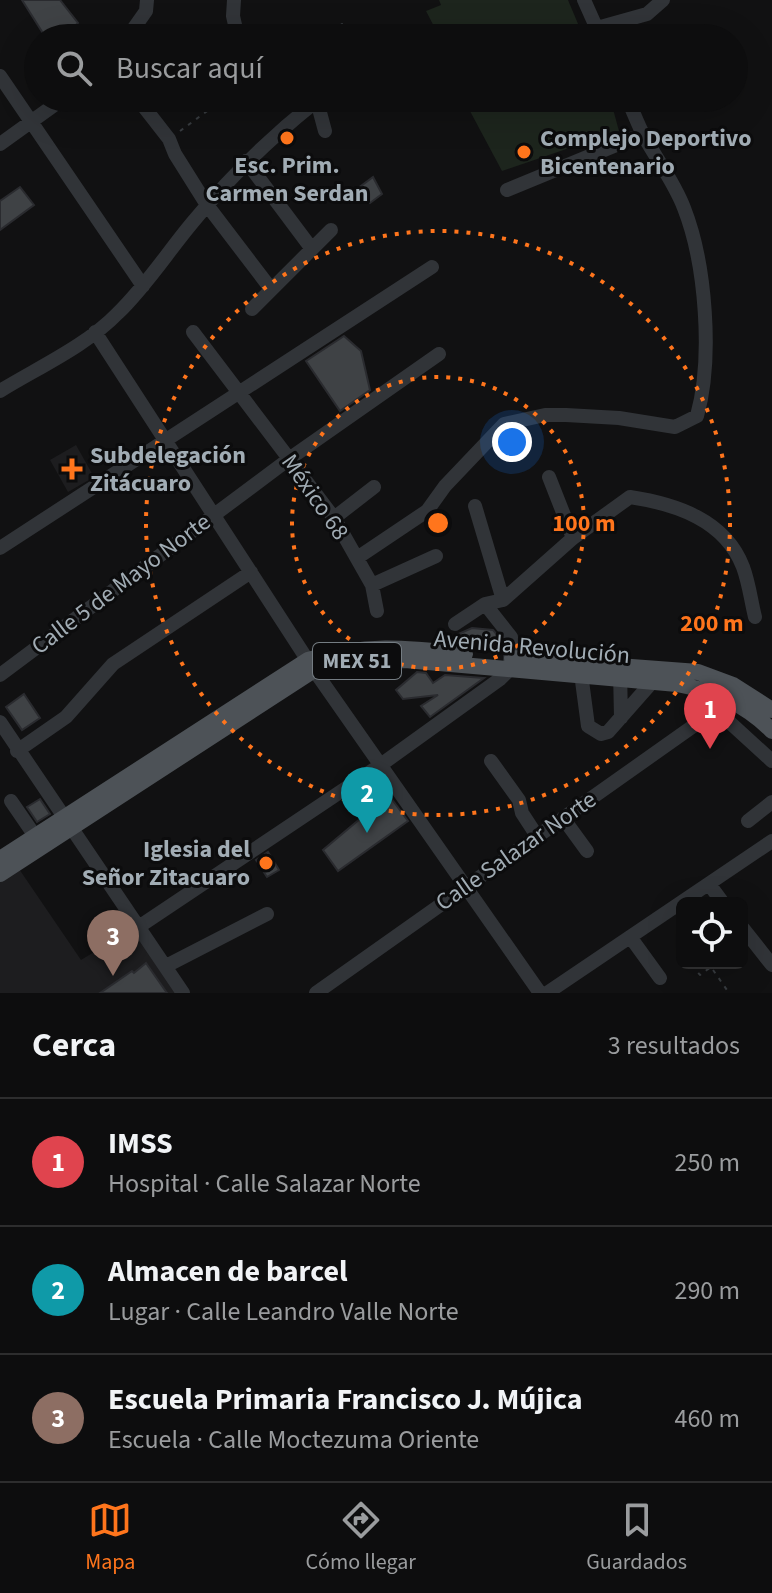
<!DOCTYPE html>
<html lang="es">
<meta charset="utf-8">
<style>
body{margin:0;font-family:"Source Sans 3",sans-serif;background:#1b1b1c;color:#f1f3f6}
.controls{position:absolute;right:24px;bottom:24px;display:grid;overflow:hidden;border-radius:12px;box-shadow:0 8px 32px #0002}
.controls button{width:72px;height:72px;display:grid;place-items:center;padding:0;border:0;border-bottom:2px solid #2d2d2e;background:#0d0d0e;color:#f1f3f6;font:40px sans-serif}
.you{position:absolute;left:512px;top:442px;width:28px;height:28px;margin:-20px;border:6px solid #fff;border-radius:50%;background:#1a73e8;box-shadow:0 0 0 12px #1a73e833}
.badge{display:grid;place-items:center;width:52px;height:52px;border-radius:50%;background:#ff751c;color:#fff;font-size:26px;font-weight:700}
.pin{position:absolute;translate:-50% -66px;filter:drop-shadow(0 2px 4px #0008)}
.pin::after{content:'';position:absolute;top:42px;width:28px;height:24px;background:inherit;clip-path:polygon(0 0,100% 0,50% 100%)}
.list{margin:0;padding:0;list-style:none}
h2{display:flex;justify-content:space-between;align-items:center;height:104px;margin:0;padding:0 32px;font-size:34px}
h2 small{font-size:26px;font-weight:400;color:#9a9c9e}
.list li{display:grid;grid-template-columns:52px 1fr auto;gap:24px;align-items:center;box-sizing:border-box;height:128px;padding:0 32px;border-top:2px solid #2d2d2e}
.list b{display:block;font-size:30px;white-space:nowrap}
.list p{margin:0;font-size:26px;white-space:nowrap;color:#9a9c9e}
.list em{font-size:26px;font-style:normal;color:#9a9c9e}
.icon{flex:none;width:44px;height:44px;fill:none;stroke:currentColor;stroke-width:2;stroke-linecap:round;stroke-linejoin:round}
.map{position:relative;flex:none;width:772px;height:993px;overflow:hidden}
.search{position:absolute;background:#0d0d0e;box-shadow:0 8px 32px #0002;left:24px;right:24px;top:24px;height:88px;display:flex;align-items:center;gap:20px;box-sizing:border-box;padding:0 28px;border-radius:44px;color:#9a9c9e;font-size:30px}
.sheet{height:488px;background:#0d0d0e}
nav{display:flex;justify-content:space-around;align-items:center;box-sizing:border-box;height:112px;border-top:2px solid #2d2d2e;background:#0d0d0e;font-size:22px;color:#9a9c9e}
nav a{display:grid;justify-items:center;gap:4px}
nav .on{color:#ff751c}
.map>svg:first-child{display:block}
</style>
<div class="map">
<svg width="772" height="993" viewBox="0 0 772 993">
<rect width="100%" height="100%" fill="#111112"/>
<path fill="#1d1d1f" d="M76,445L94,477L68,492L50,460Z
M17,866L81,960L135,927L178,993H0V879Z"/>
<path fill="#1d251d" d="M439,0H568L584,38H440L426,11L441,5Z
M463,98H610L619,131L502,171Z"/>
<path fill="#3f4245" stroke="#2a2b2f" stroke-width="2" d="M22,0H60L78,23L62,38H46Z
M373,177L382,194L370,203L357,189Z
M20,187L34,205L0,230V201Z
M344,336L361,351L370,390L340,411L306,361Z
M472,628L493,630L501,640V646L458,642L456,635Z
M417,672L426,673L433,683L445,675L484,678L430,717L421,706L438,695L403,699L396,690Z
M24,694L40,718L22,730L6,707Z
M391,798L408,821L338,871L323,850L379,803L381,804Z
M40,799L50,814L37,822L27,807Z
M268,852L279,870L267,877L256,860Z
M146,963L167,993H100L132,971L134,973Z"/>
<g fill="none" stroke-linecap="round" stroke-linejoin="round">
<path stroke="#373b3f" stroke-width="2" stroke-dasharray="4 6" stroke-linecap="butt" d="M323,38L342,24L354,38
M180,131L225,98
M692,965L700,975L711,967L729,993"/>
<path stroke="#313438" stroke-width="14" d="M234,0L233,16L238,38
M584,0L601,38
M597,28L647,14L663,0
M127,38L146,11L147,0
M0,76L143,286
M137,98L169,139L175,154L207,205L271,289
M307,98L318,105L325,131
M0,144L64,98
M246,161L312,249
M507,190L643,134
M252,309L331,230
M95,332L314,670L540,993
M193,332L334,518L372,585L377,611
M0,391C39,367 86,346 118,313C146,286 167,253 192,223C229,178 269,139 314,103
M549,477L573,538
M475,506L503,600
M334,518L374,487
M0,548L432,267
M357,558L427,511L445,486L504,424L545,415H566L619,418L675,427L697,416C713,359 706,264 684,208C675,184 658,161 645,138C638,125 633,111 627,98
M372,585L436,556
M455,624L485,604L503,600L573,538L630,497C676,504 725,520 743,567C749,583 751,601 755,617
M580,666L588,726L601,734L608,732L653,681
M620,670L621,718
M0,675L289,459L439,354
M690,686L772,761
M0,722L183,993
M17,751L66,717L113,664L251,572
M491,761L519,800L522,813L537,836
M11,801L35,836
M563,818L587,851
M748,821L772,802
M709,884L723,903
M140,926L382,764L500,679L510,669L511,637L485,604
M742,927L772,965
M631,938L660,978
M166,966L267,914
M316,993L716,710
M547,993L772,841"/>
<path stroke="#4d5257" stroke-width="16" d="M512,658L698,672L733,685L772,710
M0,859L308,660C365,643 408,648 465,654
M0,874L314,670L353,661L405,660L677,684C714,691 746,704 772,731"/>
</g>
<g fill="none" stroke="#ff751c" stroke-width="4" stroke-dasharray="4 8">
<circle cx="438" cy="523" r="146"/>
<circle cx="438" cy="523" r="292"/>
</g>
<g fill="#ff751c" stroke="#0c0c0d" stroke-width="3">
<circle cx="287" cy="138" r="8"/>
<circle cx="524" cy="152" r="8"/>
<path d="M68 457h8v8h8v8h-8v8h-8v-8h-8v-8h8z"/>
<circle cx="266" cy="863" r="8"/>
</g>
<g text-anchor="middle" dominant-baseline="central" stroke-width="6" stroke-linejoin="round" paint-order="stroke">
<rect fill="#0c0c0d" stroke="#747c82" stroke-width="2" x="313" y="643" width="88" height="36" rx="6"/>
<g font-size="22" font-weight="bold" fill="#a1acb4">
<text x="357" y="661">MEX 51</text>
</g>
<g font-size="24" font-weight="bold" fill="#a1acb4" stroke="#0c0c0d" text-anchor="start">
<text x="540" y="138">Complejo Deportivo<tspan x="540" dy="28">Bicentenario</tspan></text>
<text x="287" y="165" text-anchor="middle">Esc. Prim.<tspan x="287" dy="28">Carmen Serdan</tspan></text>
<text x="90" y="455">Subdelegación<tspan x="90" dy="28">Zitácuaro</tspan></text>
<text x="250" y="849" text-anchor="end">Iglesia del<tspan x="250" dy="28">Señor Zitacuaro</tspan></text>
</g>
<g font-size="24" fill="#a1acb4" stroke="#0c0c0d">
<text transform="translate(315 497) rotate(55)">México 68</text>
<text transform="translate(121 584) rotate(-37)">Calle 5 de Mayo Norte</text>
<text transform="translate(532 647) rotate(5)">Avenida Revolución</text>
<text transform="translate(516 851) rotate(-35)">Calle Salazar Norte</text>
</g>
</g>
<circle cx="438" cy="523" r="12" fill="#ff751c" stroke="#0c0c0d" stroke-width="4"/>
<g font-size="24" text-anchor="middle" font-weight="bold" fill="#ff751c" stroke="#0c0c0d" stroke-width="6" stroke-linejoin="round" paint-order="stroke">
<text x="584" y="531">100 m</text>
<text x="712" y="631">200 m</text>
</g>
</svg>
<div class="controls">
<button><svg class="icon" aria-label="locate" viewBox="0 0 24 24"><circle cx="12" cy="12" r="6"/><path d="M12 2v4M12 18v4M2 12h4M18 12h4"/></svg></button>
</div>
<div class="you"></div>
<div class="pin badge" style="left:710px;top:749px;background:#e0444e">1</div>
<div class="pin badge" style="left:367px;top:833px;background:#0f9aa8">2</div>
<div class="pin badge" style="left:113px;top:976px;background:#8d6e63">3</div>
<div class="search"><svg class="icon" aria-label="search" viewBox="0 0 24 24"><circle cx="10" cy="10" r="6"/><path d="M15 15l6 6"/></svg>Buscar aquí</div>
</div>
<section class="sheet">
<h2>Cerca<small>3 resultados</small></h2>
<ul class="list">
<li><span class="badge" style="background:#e0444e">1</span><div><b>IMSS</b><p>Hospital · Calle Salazar Norte</p></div><em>250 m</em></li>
<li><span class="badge" style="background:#0f9aa8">2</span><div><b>Almacen de barcel</b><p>Lugar · Calle Leandro Valle Norte</p></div><em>290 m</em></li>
<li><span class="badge" style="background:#8d6e63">3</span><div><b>Escuela Primaria Francisco J. Mújica</b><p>Escuela · Calle Moctezuma Oriente</p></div><em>460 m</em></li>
</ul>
</section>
<nav>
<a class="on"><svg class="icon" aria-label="map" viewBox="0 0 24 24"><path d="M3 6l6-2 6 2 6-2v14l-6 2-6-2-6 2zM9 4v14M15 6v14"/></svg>Mapa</a>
<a><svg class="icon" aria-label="directions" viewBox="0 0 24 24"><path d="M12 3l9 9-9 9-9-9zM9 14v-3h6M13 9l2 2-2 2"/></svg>Cómo llegar</a>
<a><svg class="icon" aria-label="saved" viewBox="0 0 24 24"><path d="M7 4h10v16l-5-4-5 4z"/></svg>Guardados</a>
</nav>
